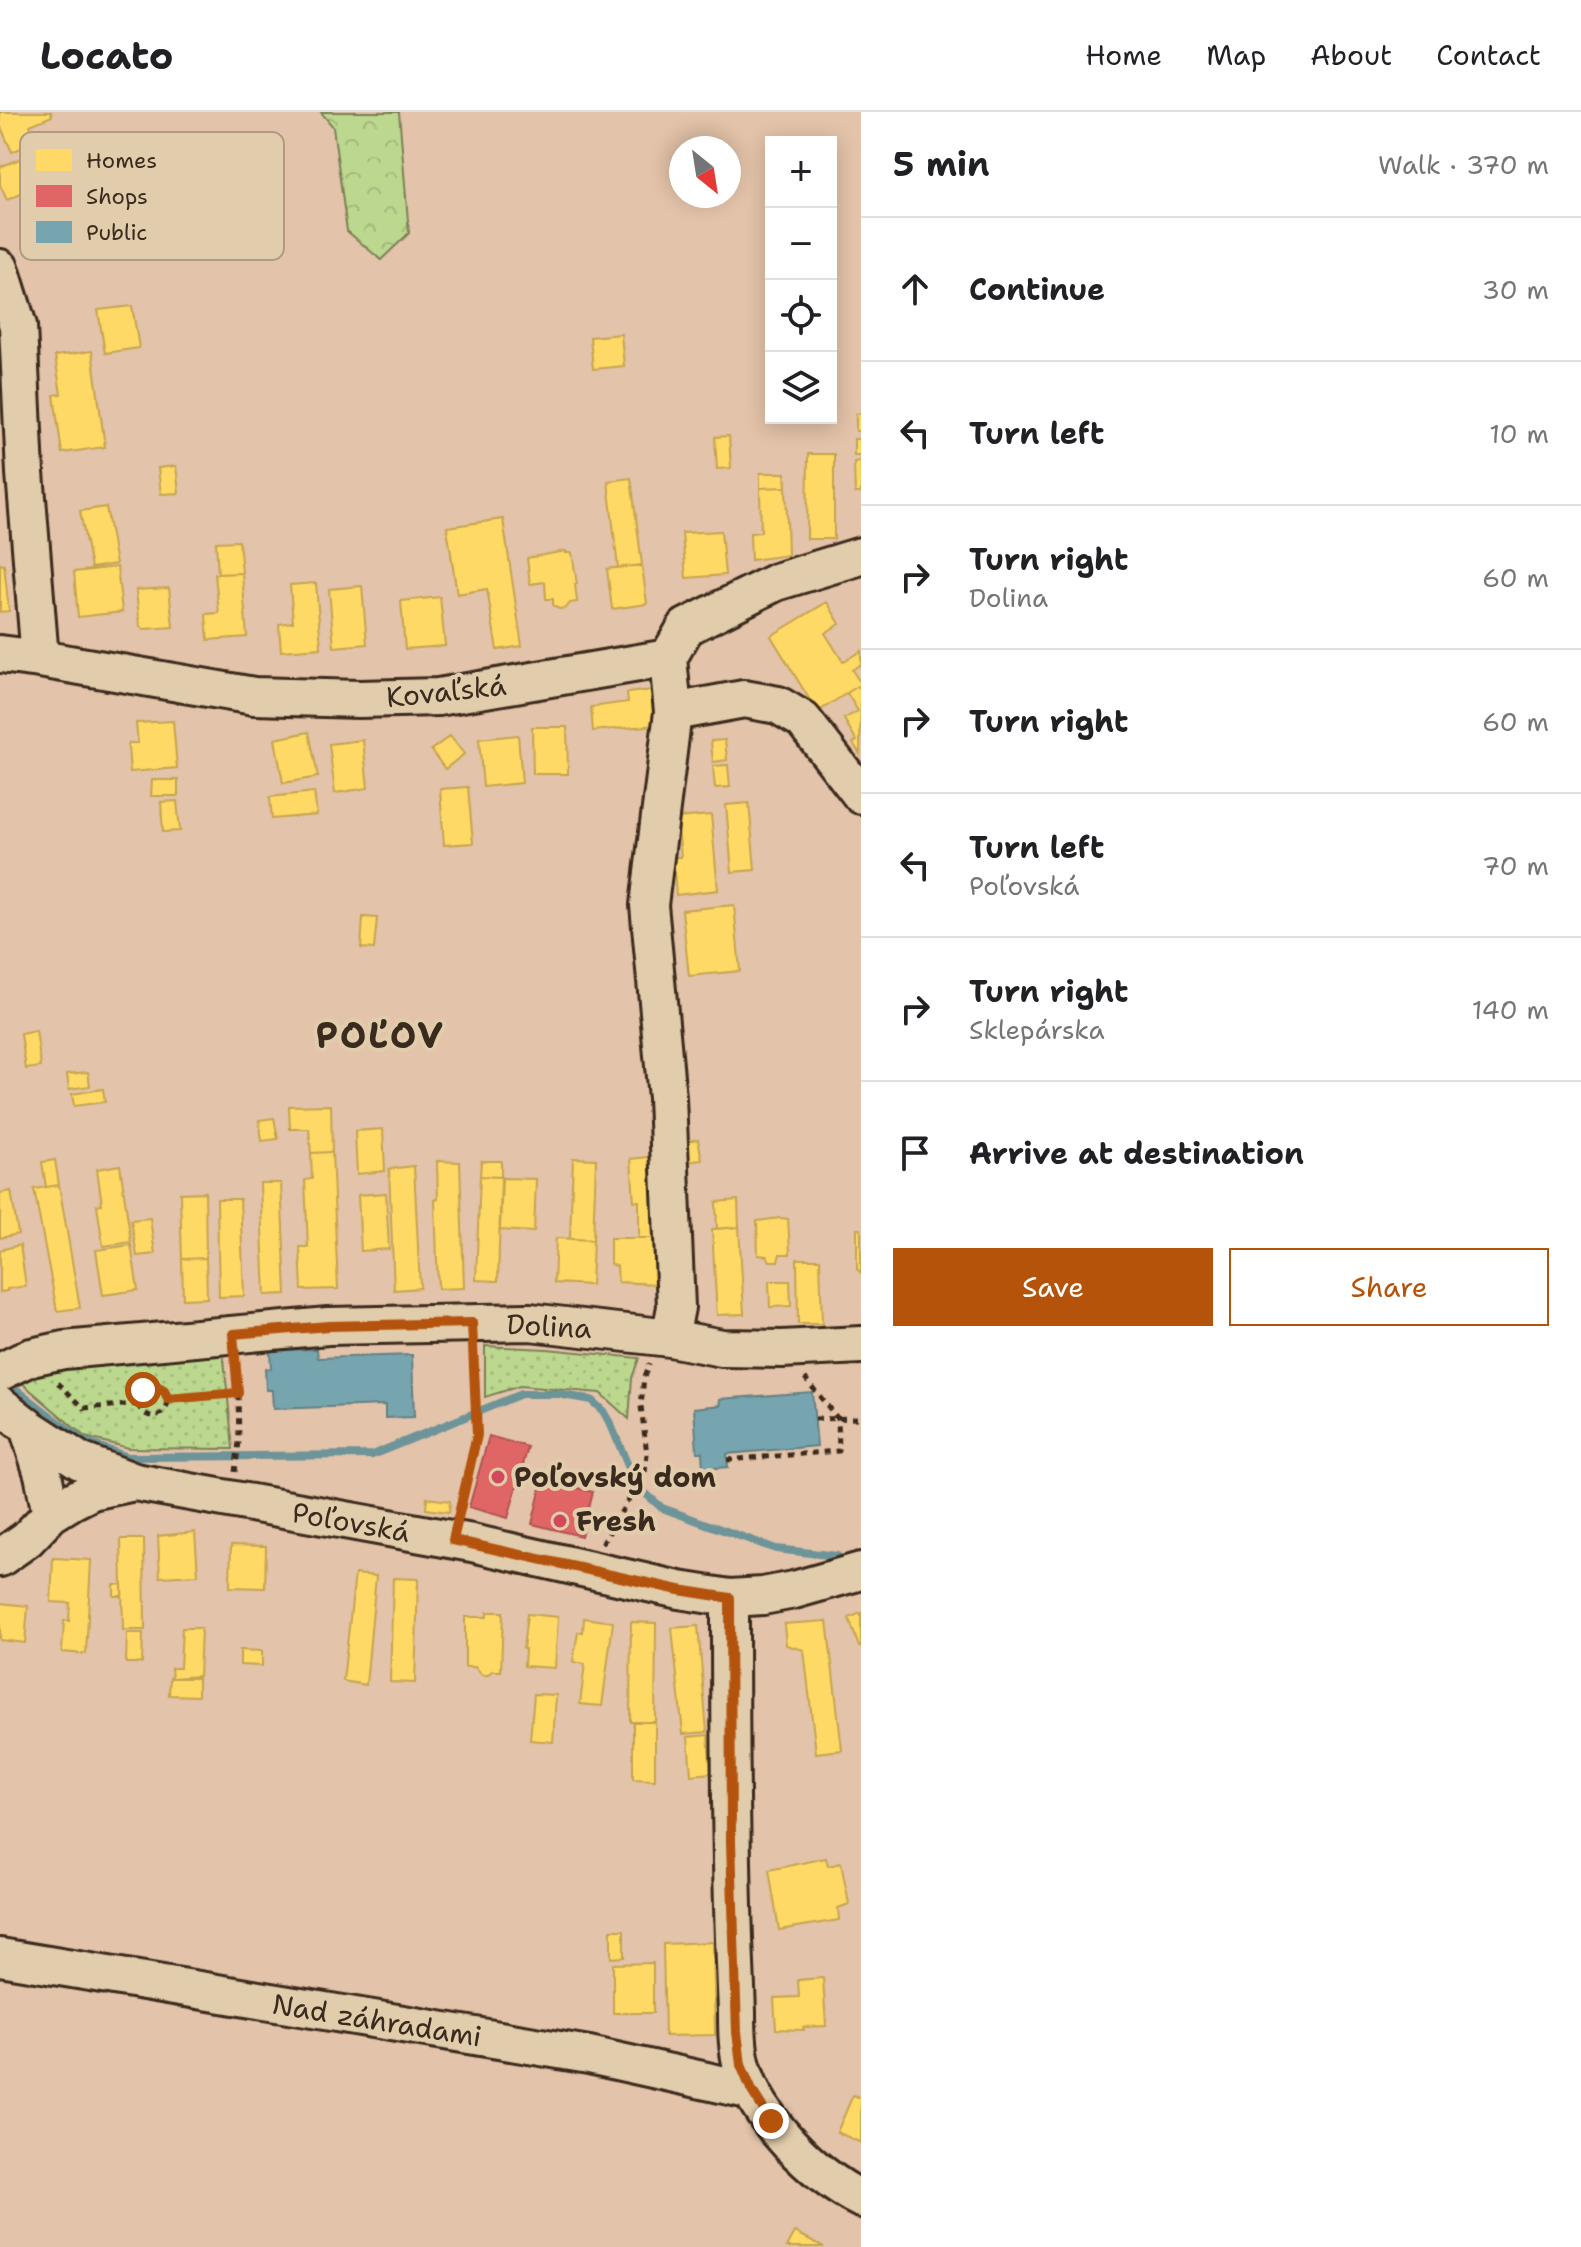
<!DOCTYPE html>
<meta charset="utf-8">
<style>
body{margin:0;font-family:"Shantell Sans",sans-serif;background:#f6f6f6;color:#202124}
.controls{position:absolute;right:24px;top:24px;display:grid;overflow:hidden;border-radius:0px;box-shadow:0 4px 20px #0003}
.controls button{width:72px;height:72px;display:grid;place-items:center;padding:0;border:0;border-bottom:2px solid #e0e0e0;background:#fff;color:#202124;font:40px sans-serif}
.compass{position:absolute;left:669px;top:24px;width:72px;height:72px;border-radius:50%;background:#fff;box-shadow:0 4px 20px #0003;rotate:150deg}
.stop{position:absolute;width:24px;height:24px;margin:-18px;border:6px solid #b45309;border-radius:50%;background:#fff}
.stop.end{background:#b45309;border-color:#fff;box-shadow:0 2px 8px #0008}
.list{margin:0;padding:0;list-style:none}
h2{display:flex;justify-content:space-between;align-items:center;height:104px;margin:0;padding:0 32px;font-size:34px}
h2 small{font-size:26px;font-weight:400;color:#757577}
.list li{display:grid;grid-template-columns:52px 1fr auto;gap:24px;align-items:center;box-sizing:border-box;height:144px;padding:0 32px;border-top:2px solid #e0e0e0}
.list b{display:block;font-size:30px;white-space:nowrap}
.list p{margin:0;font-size:26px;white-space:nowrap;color:#757577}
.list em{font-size:26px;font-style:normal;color:#757577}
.actions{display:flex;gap:16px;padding:24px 32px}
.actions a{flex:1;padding:18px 0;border:2px solid #b45309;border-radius:0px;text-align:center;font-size:28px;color:#b45309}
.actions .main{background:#b45309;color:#fff}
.icon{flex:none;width:44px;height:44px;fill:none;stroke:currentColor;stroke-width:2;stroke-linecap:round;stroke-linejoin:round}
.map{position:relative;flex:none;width:861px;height:2135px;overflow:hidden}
header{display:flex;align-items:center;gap:48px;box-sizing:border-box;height:112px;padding:0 40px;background:#fff;border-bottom:2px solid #e0e0e0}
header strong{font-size:38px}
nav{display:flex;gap:44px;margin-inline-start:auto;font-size:28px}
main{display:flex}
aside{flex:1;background:#fff}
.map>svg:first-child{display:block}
</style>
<header>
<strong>Locato</strong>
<nav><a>Home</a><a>Map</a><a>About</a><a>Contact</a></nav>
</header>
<main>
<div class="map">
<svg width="861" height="2135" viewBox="0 0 861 2135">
<defs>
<pattern id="grass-dots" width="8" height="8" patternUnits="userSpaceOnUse" patternTransform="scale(2)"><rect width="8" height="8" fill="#bcd78e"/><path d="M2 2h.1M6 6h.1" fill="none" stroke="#a2b97a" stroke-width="1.8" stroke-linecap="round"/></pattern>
<pattern id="forest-crowns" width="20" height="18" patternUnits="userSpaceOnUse" patternTransform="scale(2)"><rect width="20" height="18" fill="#bcd78e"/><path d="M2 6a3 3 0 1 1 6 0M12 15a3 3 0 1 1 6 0" fill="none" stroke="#a2b97a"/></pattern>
</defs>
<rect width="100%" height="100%" fill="#e3c3a9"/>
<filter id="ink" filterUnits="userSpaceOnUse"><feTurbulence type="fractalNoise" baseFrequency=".0125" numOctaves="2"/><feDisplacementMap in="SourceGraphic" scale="16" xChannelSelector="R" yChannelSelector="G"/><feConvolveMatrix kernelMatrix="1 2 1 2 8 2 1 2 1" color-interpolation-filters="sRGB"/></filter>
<g filter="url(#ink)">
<path fill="url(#grass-dots)" stroke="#7c8056" stroke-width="2" d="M485,1234L547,1237L639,1246L632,1266L629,1307L600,1281L520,1274L485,1285Z
M223,1238L233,1337L128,1336L85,1325L22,1271L53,1257Z"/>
<path fill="url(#forest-crowns)" stroke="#7c8056" stroke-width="2" d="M321,0H399L409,121L381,148L347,119L333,15Z"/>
<path fill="#ffd966" stroke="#c4a450" stroke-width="2" d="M0,0H51L52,4L30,13L37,29L12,40L0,13Z
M22,46L35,76L7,88L0,73V55Z
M132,194L139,236L105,241L98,198Z
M621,222L624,254L593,257L590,225Z
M92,239L105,335L62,341L54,283L61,282L55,244Z
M861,301V319H856V302Z
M729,324L731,356L717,357L715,325Z
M854,327H861V343H854Z
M808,342H834V427H807Z
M861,349V381H855L854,350Z
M176,354L179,381L161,382L158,356Z
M760,361H785L786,375L760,376Z
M631,366L642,453L618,456L608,369Z
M786,375L788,443L751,448L750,421L761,420L760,376Z
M106,395L116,452L91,456L80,399Z
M503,407L522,534L497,538L487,477L457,482L447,415Z
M721,419L725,463L686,466L682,421Z
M239,429L242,461L218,462L216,430Z
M566,439V441H572L577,472H575L577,490L570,491L566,496L559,497L553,493V487H546L545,470L530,472L527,446Z
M0,452L4,453L9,499L0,500Z
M642,453L647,492L612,497L607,457Z
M117,455L122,500L78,505L74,460Z
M242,461L247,525L208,528L206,502L219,501L215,462Z
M316,471L321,536L281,539L279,512L293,510L290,473Z
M362,474L367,532L334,535L329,477Z
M169,476L173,515L144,517L140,514L136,478Z
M440,485L445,534L405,537L401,489Z
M827,490L840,512L825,521L843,550L861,539V552L852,558L861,572L819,599L811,590L771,524Z
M858,574L861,579L860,642L853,631L857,629L844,607L858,599L847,581Z
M653,578L657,613L593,619L591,595L628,590L627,581Z
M173,609L177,656L130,660L128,634L129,631H138L136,611Z
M532,615H567L568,662H533Z
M309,620L318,665L283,671L275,627Z
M518,623L522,671L483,675L479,627Z
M450,624L464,642L445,657L431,638Z
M363,628L368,676L335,681L329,632Z
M725,628L727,648L713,650L711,629Z
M728,653L730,675L715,676L713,654Z
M152,668H178V684H151Z
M468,675L473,731L444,733L440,677Z
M314,680L317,703L272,707L270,685Z
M177,689L180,719L163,720L161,690Z
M749,691L755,758L732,760L726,693Z
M711,703L718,778L676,783L673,745H681L677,706Z
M734,793L740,859L689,864L682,798Z
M363,805L377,806L374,837L361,836Z
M36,919L41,955L26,957L21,922Z
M88,960L90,974L69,977L67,962Z
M103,977L105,990L74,994L72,982Z
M331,993L332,1040L311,1041L309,1017H290L289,994Z
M274,1006L278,1027L262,1029L259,1008Z
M383,1017L385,1059L357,1062L355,1019Z
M698,1027L702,1048L686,1050L683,1030Z
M332,1040L338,1177L302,1178L300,1135H308L305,1068L312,1067L311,1041Z
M657,1044V1126H639V1089H634L631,1047Z
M573,1046L596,1047L593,1128L570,1127Z
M55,1048L59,1073L46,1075L42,1050Z
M437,1049L460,1050L464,1176L438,1177L435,1088L438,1087Z
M481,1049H501V1065L480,1064Z
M120,1053L131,1130L103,1134L97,1093L102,1092L97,1057Z
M414,1054L420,1176L394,1178L389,1057Z
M480,1064L501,1065L498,1169L476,1168Z
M502,1066L536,1067L534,1120L500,1118Z
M260,1071H281L286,1182L265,1183Z
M59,1073L80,1196L57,1199L34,1077Z
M11,1079L18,1122L0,1126V1081Z
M205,1080L206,1146L182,1147L180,1081Z
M386,1081L389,1137L361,1139L358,1083Z
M217,1087H240L244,1184L219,1185Z
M738,1088L739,1115L717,1117L716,1090Z
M150,1106L155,1142L137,1144L131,1108Z
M780,1106L788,1107L790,1142H780L778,1149H770L767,1144L758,1143L757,1109Z
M739,1115L744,1202L717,1203L712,1117Z
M857,1117H861V1161L857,1157Z
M556,1126L593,1128L591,1173L554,1171Z
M610,1126H657V1172L618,1170L617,1154L610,1152Z
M20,1133L26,1174L7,1177V1179L0,1180V1138Z
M131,1133L138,1178L103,1183L96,1138Z
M206,1146L207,1186L183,1187L182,1147Z
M797,1147H820L822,1212H798Z
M769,1169H790L791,1194L770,1195Z
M427,1386L450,1389L449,1400L426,1397Z
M195,1420L198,1463L160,1465L158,1424Z
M121,1427H144L145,1518H123Z
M231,1433L266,1434L265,1476L230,1475Z
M53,1446L91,1448L86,1542L62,1540L64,1509H69L70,1491L51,1490Z
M355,1462L376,1464L366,1573L343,1569Z
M393,1466L418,1467L415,1571L390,1570Z
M122,1472V1484H114V1473Z
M0,1491L28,1494L25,1531L0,1528Z
M487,1500H503L501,1559H492L488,1563H482L475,1555H465V1505H487Z
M861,1501V1535H859L849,1506Z
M527,1502L558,1505L555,1556L524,1554L525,1537H523Z
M584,1506L613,1510L602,1594L580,1592L585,1552L573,1550L578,1520H583Z
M827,1509L842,1638L816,1641L804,1538L786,1533L784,1512Z
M631,1510L656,1511L655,1610H630Z
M698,1514L707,1620L683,1622L672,1516Z
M182,1516H201L199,1564L172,1566L171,1556H180Z
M127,1521H143L142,1551H126Z
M240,1538L262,1539V1554L240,1553Z
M170,1566H198V1584L169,1583Z
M534,1582L556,1583L553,1630L530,1628Z
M633,1610H655V1668L633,1667Z
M708,1623L711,1661L691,1663L688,1625Z
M826,1746L828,1754L841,1751L849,1792L838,1796L839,1808L779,1818L769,1758Z
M611,1818H624V1845L611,1846Z
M713,1830L715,1923L665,1924L663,1832Z
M653,1851V1901H613V1852Z
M823,1866L826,1914L803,1915L804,1918L776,1917L774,1886L799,1885L798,1868Z
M853,1983L861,1986V2031L837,2020Z
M795,2120L824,2135H787Z"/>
<path fill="#e06666" stroke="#ae5450" stroke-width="2" d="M489,1324L528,1335L508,1406L469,1395Z
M543,1367L593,1380L581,1424L532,1412Z"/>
<path fill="#76a5af" stroke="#648084" stroke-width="2" d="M317,1237L318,1246L412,1243L414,1305L385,1306V1293L273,1297L272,1278H266L265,1256L271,1257L270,1238Z
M812,1280L817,1334L727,1342L728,1355L703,1357L702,1340H697L694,1296L721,1293L720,1287Z"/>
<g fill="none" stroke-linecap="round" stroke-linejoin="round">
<path stroke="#6c9499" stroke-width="8" d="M17,1278L83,1329L128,1345L372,1343L521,1282H558L591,1288L603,1299L611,1313L636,1373L662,1396L776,1437L837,1444"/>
<g stroke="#3b2a1e" stroke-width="42">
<path id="minor" d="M0,156L18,214L25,361L40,547
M0,542L40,547L254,584L359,587L438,585L668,546L686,515L776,470L861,444
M668,546L673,600L649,793L667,986L676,1195L670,1226
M673,600L744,587L778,593L803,608L861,683
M0,1260L31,1245L64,1238L328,1214L530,1210L670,1226L722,1236L782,1237L861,1233
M0,1293L28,1315L80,1349L135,1370L472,1431L679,1478L730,1486L763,1484L794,1478L861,1459
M28,1315L43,1362L51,1402
M0,1446L27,1427L51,1402L72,1389L92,1379L135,1370
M730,1486C730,1599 730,1713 734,1827C735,1851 736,1875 737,1900C737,1917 737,1937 742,1954C757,2007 813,2063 861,2087
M0,1845L589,1943L752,1979"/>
</g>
<path stroke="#3b2a1e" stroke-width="5" stroke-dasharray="6 6" stroke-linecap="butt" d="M58,1271L84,1296L138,1292
M138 1289a15 15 0 1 1 30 0a15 15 0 1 1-30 0Z
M168,1287L238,1281L236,1253
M815,1307L861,1306
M727,1348L839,1339L838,1307L805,1266
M235,1360L239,1330L238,1281
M460,1400L477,1323L474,1240
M602,1432L645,1360L647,1342L641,1294L644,1265L649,1252"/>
<use href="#minor" stroke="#e1ccab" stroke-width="36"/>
</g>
</g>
<g fill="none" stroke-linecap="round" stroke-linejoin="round" filter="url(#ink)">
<path stroke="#b45309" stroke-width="10" d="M143,1278L157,1275L164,1279L168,1287L238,1281L233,1222L328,1214L472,1211L477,1323L453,1428L679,1478L730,1486L731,1730L737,1920L741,1953L752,1979L771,2009"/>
</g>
<g fill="#d1495b" stroke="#e1ccab" stroke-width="3">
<circle cx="498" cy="1365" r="8"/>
<circle cx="560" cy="1409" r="8"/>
</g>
<g text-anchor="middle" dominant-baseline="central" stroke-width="8" stroke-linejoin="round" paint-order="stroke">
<g font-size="28" fill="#3b2a1e" stroke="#e1ccab">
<text transform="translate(446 579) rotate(-6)">Kovaľská</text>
<text transform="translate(549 1214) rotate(3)">Dolina</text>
<text transform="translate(351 1410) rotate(10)">Poľovská</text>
<text transform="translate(377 1908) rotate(9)">Nad záhradami</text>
</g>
<g font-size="28" font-weight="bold" fill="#3b2a1e" stroke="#e1ccab" text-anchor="start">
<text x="514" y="1365">Poľovský dom</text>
<text x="576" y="1409">Fresh</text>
</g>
<g font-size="36" font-weight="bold" letter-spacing="2" fill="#3b2a1e" stroke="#e1ccab">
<text x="380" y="923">POĽOV</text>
</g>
</g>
<rect x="20" y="20" width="264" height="128" rx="12" fill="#e1ccab" stroke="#af9b81" stroke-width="2"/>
<rect x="36" y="37" width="36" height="22" fill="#ffd966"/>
<rect x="36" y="73" width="36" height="22" fill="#e06666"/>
<rect x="36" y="109" width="36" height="22" fill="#76a5af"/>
<g font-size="22" fill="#3b2a1e">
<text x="86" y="56">Homes</text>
<text x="86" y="92">Shops</text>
<text x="86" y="128">Public</text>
</g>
</svg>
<div class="controls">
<button>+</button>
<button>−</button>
<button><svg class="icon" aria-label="locate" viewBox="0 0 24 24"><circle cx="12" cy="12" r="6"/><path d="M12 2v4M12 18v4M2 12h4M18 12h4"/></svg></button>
<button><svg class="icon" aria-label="layers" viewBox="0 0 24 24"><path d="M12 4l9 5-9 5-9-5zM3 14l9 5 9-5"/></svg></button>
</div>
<svg class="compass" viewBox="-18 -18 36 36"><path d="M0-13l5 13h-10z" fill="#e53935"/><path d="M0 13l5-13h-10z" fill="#757577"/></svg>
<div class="stop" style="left:143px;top:1278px"></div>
<div class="stop end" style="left:771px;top:2009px"></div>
</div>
<aside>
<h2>5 min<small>Walk · 370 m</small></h2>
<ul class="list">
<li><svg class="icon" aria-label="ahead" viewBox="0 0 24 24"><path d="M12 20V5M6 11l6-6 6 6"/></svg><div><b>Continue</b></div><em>30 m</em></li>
<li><svg class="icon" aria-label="left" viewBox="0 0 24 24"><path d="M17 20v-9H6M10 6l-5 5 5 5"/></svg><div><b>Turn left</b></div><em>10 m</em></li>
<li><svg class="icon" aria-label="right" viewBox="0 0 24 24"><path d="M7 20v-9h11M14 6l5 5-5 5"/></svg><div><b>Turn right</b><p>Dolina</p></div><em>60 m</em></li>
<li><svg class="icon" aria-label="right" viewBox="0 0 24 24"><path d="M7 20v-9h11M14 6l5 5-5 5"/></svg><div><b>Turn right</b></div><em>60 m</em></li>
<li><svg class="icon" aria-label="left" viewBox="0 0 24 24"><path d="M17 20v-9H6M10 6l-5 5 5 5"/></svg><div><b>Turn left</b><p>Poľovská</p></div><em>70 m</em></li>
<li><svg class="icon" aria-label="right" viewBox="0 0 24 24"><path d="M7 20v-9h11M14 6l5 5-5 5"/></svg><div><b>Turn right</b><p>Sklepárska</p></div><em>140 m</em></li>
<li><svg class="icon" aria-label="arrive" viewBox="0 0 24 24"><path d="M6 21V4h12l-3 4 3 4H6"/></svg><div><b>Arrive at destination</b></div></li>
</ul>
<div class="actions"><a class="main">Save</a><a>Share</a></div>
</aside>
</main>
